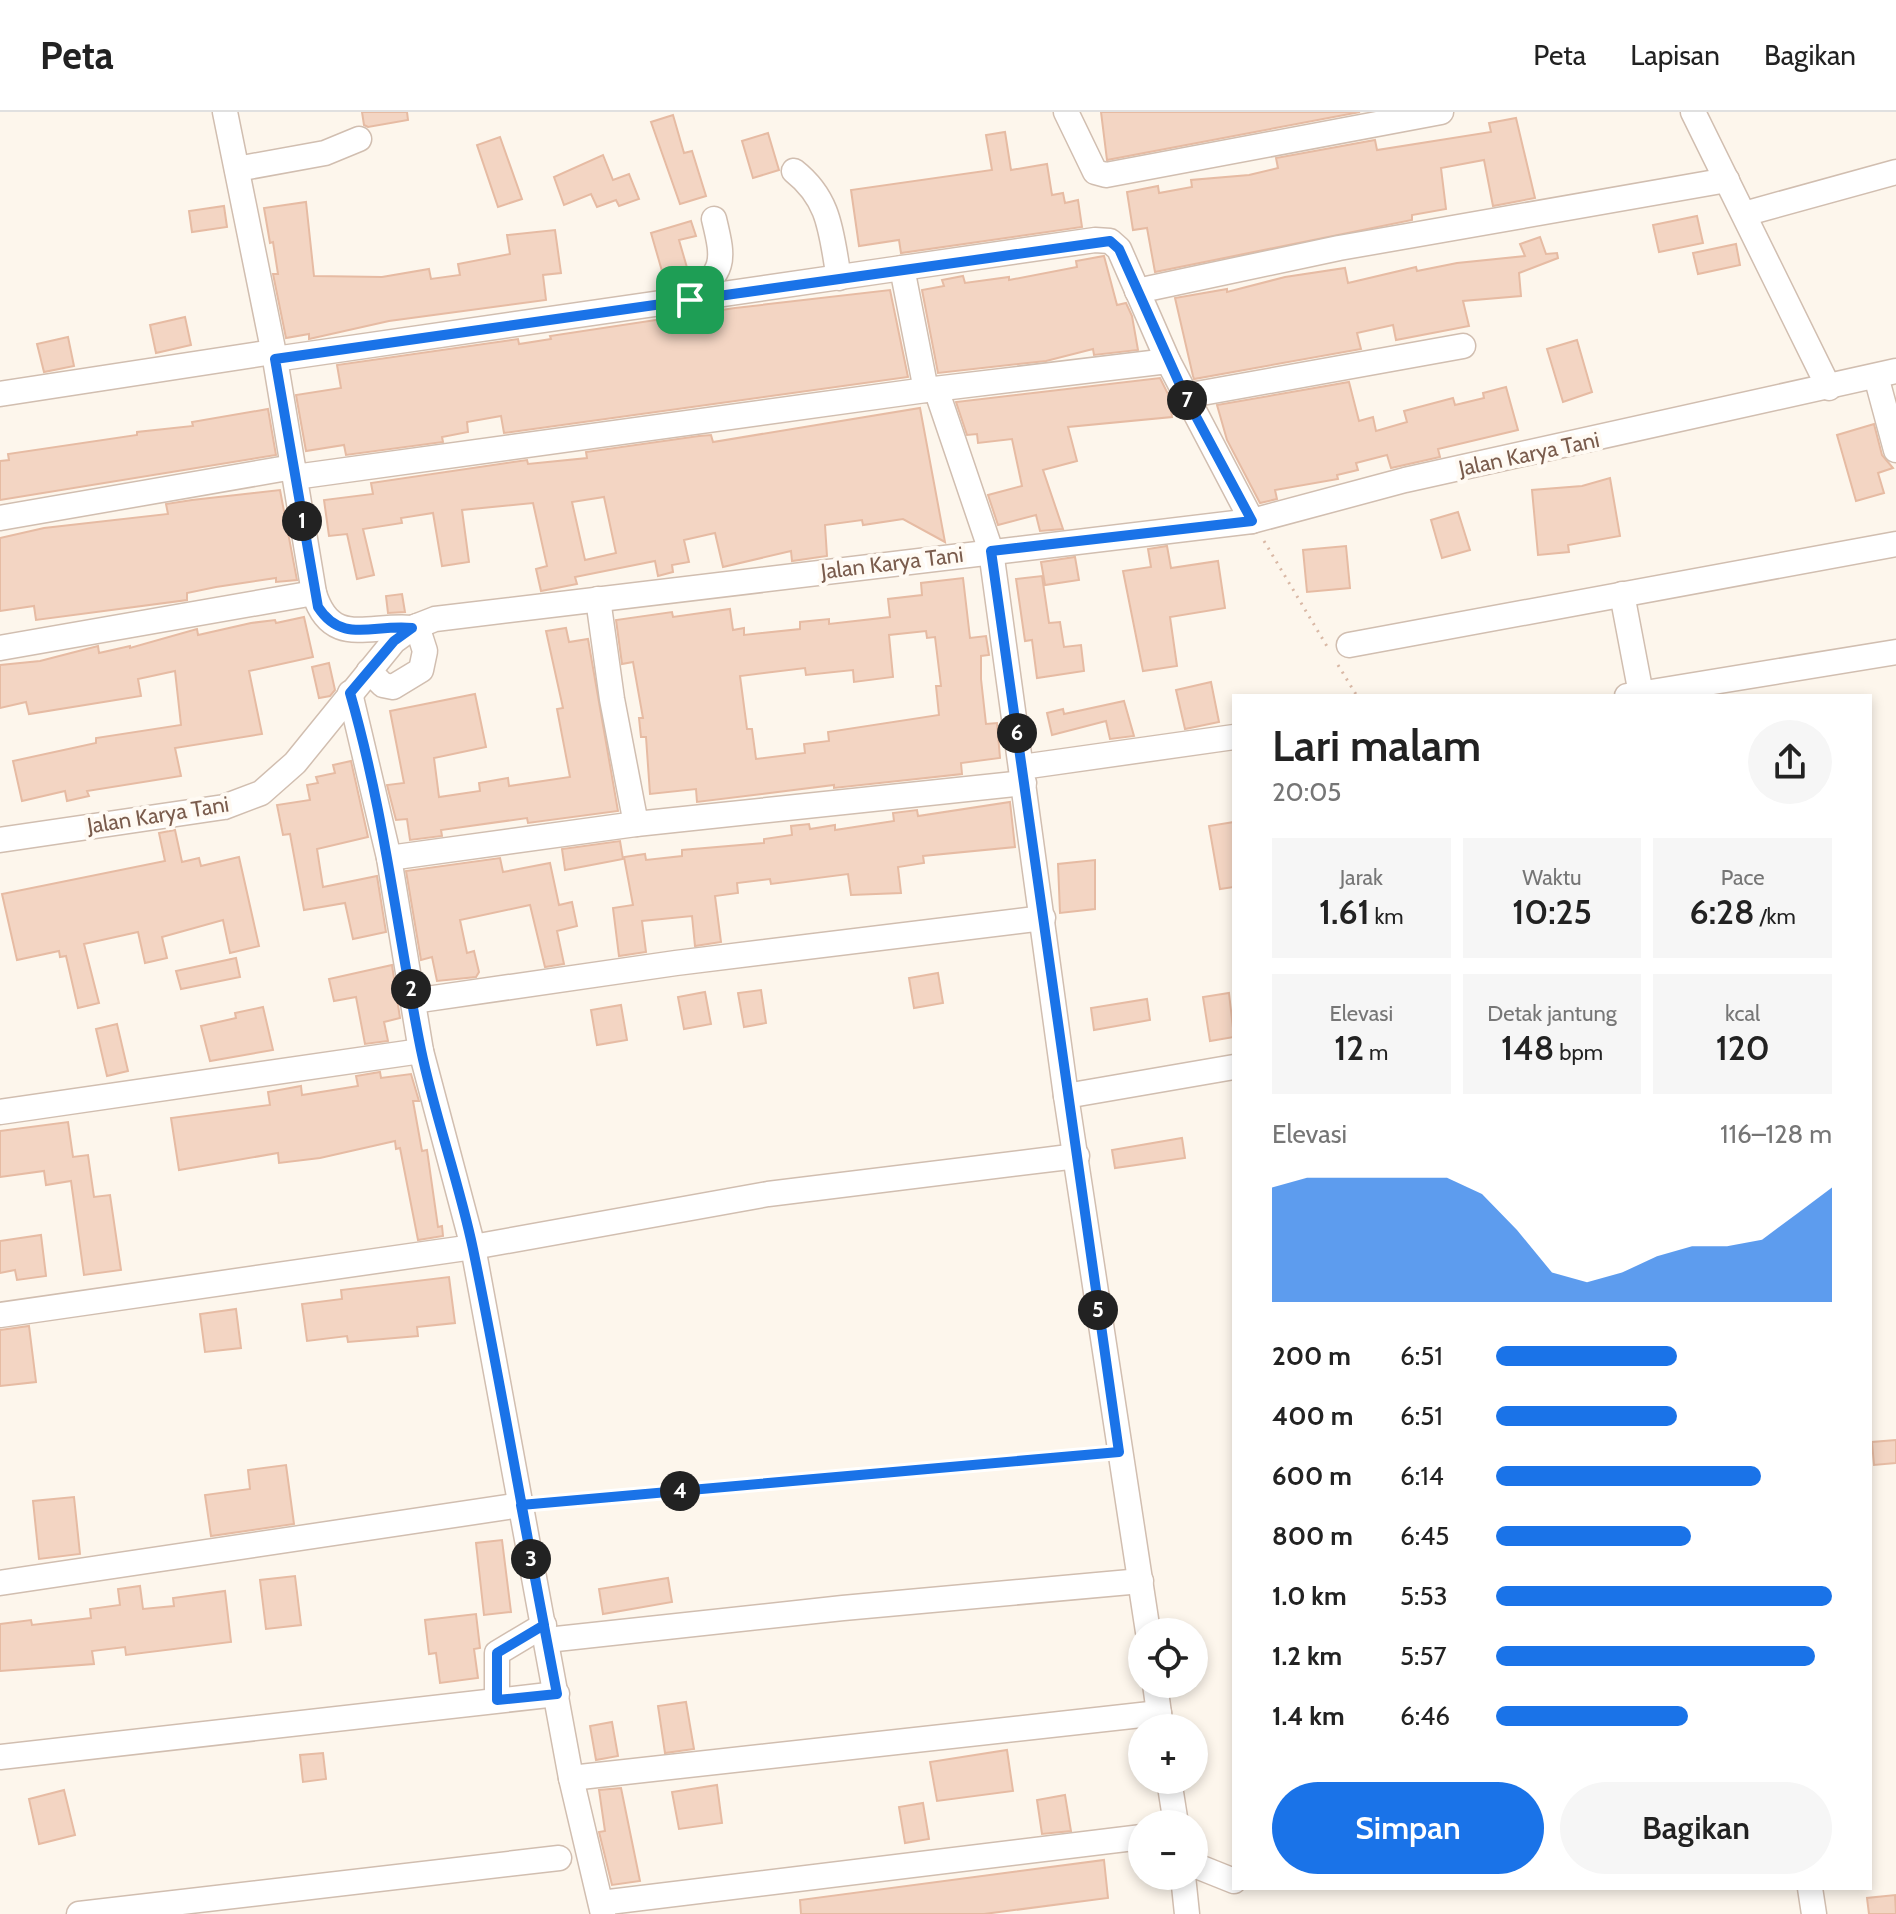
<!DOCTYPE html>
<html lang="id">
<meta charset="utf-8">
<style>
:root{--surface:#fff;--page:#f6f6f6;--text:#222;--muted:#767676;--line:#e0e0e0;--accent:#1a73e8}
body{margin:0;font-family:Cabin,sans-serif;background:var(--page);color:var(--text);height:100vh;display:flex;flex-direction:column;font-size:30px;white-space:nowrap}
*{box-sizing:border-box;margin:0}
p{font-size:26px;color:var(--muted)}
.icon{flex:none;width:44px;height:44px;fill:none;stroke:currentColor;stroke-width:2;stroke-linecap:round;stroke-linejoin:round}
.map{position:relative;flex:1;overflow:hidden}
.side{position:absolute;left:1232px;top:582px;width:640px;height:1196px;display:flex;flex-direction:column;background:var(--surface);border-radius:0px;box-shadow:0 4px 12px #0003}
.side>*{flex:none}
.buttons{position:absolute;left:1128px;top:1506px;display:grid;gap:16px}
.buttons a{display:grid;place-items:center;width:80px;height:80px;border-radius:50%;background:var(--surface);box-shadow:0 4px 12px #0003;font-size:40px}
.pin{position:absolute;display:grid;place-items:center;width:68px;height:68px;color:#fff;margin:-34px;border-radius:16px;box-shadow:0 4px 12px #0006}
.km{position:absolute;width:40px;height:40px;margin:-20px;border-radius:50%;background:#222;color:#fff;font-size:22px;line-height:40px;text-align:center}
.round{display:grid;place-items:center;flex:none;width:84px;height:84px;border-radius:42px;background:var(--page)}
.head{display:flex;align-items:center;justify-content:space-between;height:136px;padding:0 40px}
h1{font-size:44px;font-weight:600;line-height:60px}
.metrics{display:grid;grid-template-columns:repeat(3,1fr);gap:12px;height:136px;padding:8px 40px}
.metrics div{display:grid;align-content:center;border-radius:0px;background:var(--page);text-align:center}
.metrics b{font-size:34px;font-weight:600}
.metrics small{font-size:22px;font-weight:400}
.metrics p{font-size:22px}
.chart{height:224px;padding:16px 40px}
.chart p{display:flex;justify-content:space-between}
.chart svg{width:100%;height:144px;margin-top:8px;fill:var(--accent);opacity:.7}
.action{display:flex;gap:16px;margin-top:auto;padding:16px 40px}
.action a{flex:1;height:92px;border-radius:48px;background:var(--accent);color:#fff;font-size:32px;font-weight:600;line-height:92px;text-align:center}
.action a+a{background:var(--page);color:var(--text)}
ul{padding:0 40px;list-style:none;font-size:26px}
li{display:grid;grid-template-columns:128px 96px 1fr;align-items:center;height:60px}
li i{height:20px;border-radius:10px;background:var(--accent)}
header{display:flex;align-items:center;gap:48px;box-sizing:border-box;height:112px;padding:0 40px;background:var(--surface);border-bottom:2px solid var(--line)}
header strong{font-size:38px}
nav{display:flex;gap:44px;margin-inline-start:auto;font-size:28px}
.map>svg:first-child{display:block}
</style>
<header>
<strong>Peta</strong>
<nav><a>Peta</a><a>Lapisan</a><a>Bagikan</a></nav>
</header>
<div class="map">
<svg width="1896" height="1802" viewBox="0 0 1896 1802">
<rect width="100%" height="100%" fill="#fdf6ec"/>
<!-- building -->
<g fill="#f3d5c3" stroke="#e6bba3" stroke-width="2" fill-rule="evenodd">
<polygon points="362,0 407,0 408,8 368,15 364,13"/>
<polygon points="1101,0 1360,0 1107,48"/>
<polygon points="673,3 684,41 692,39 706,84 680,92 651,10"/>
<polygon points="1516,6 1535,86 1493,94 1484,48 1441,56 1446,97 1412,103 1412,108 1155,160 1147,116 1133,118 1127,80 1158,74 1159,81 1192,75 1191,68 1249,63 1278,56 1276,46 1375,28 1377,38 1491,20 1489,11"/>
<polygon points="1005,20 1011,58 1047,52 1052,83 1063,81 1065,91 1078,88 1082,115 901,141 899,128 859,134 851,78 992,58 986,23"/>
<polygon points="768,21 779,58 753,66 742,29"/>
<polygon points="500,25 522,87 498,95 477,33"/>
<polygon points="603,43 613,68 629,62 639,87 619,94 616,88 597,95 591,82 564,93 554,65"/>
<polygon points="306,90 314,164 382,165 429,157 431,167 460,163 458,152 510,142 507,123 555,118 561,161 543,163 546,188 389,209 309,227 309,222 286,226 273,162 278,162 273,130 270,131 264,96"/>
<polygon points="224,94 227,115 192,120 189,99"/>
<polygon points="1697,104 1703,131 1659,140 1653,113"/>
<polygon points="691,109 696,124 679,128 688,159 664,166 651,121"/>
<polygon points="1540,125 1546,142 1557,141 1558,146 1519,161 1521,184 1463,189 1469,214 1396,228 1393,213 1357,221 1361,237 1194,267 1193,264 1175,186 1227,177 1227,180 1285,165 1345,156 1348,171 1416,155 1417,159 1457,151 1525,144 1520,132"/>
<polygon points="1736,132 1740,153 1698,162 1693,141"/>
<polygon points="1104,144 1117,193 1126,191 1132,204 1138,238 1094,243 1093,237 1046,249 938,261 922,178 944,174 942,168 963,164 965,171 1009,165 1009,168 1077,155 1076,149"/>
<polygon points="890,178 908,265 504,321 501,304 467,310 468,320 442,325 443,330 346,343 344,333 306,339 296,283 341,276 337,253 518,227 519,232 551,227 550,224 735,196"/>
<polygon points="185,205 191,233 156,241 150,213"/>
<polygon points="68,225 74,254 44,260 37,232"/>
<polygon points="1577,228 1592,280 1563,290 1547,237"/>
<polygon points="1160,266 1169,284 1172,305 1068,315 1077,349 1043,358 1063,417 1040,419 1036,403 998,413 988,383 1022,374 1012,327 978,331 977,322 967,323 956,290"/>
<polygon points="1349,270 1359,309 1373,305 1376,319 1407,310 1404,299 1453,286 1455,293 1484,286 1483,281 1506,275 1518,318 1438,337 1440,345 1391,356 1387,343 1356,351 1358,358 1337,363 1338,367 1275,378 1277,387 1260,391 1227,328 1217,293"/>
<path d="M920,296L945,430L903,407L863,413L862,408L825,413L827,444L792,449L791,439L723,455L715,421L684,428L689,450L672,453L673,460L658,464L655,449L575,465L577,472L541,479L536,457L547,454L533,391L462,398L469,450L442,454L433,401L401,406L402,411L363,417L374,463L357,467L347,422L329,424L324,388L373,382L371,371L527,348L528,352L587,346L586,340L699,324L711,323L713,330ZM604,385L616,441L585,448L572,390Z"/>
<polygon points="268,297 276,343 0,388 0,349 9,348 8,342 137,323 137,320 193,314 192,310"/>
<polygon points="1874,312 1882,343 1893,356 1878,361 1884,381 1856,389 1837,323"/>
<polygon points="1610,366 1620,424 1568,433 1569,440 1538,443 1532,378 1582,374"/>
<polygon points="280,378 297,468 276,470 276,466 216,475 187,481 187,488 36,508 34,494 0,499 0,426 44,416 168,402 166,392 192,388"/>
<polygon points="1458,400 1470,438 1442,446 1431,408"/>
<polygon points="1167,434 1171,456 1218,449 1225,496 1170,505 1177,554 1143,559 1123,459 1151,455 1148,437"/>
<polygon points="1346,434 1350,476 1307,480 1303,438"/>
<polygon points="1075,445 1079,468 1045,473 1041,450"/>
<polygon points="1042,464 1049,511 1060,510 1064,535 1081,533 1084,559 1037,566 1032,528 1025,529 1016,467"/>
<path d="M963,466L970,526L986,524L989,543L981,544V567L986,612L997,611L1000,646L961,651L962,662L834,676V673L697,690L696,677L650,682L646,625H641L639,606H643L633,550L622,552L616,508L672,500L673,505L730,497L733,518L744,516V523L800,517V510L829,507V512L890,505L888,487L922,483L921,471ZM926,519L927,526L935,525L941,574H936L939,603L828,620L829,629L804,632L805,641L756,647L752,617H747L740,564L805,556L806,563L853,558L854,570L893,565L889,523Z"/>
<polygon points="402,482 405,500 388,501 386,484"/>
<polygon points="304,505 313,545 249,559 262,622 175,636 181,664 87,679 89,684 67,689 65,679 22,689 13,649 96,631 96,626 181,613 175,559 138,567 141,584 29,602 26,590 0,596 0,553 40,549 98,534 99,541 130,534 130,536 197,517 198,523 251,511 275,508 276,511"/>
<polygon points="566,516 569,530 588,527 618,699 528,711 527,706 441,718 442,724 410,728 407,707 396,708 387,673 404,671 390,599 475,582 486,635 434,646 439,685 480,679 479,671 508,666 509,674 570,665 557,597 563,596 546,519"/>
<polygon points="329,551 335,578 330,584 319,586 312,555"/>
<polygon points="1211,570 1219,610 1185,617 1176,578"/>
<polygon points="1124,589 1134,624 1110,627 1106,609 1052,623 1047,601 1063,597 1064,602"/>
<polygon points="351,649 368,725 317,737 323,775 377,764 386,820 353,827 345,791 304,798 290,722 283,723 277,693 310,688 307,673 318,671 316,665 335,661 333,653"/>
<polygon points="1010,690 1015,735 923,744 924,751 898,755 901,781 851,783 848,762 771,772 770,767 737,771 738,781 715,784 721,830 695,834 692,804 642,809 646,840 619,844 613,796 633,793 624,745 645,742 646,748 682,744 682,738 764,731 764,727 792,723 791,714 809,712 810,717 835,713 835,718 894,709 893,701 917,698 918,704"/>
<polygon points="1234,710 1234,775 1220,777 1209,714"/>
<polygon points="175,718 182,750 199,746 201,754 239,745 259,834 230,841 223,808 162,825 167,846 145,851 138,820 84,832 99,891 78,896 66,844 60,845 59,839 17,848 2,782 165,749 159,721"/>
<polygon points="620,729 623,747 565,758 562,737"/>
<polygon points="500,746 503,760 550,751 559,793 572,790 577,814 557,819 564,852 545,855 530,793 460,808 467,841 474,839 479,860 476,865 437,869 432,845 421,848 406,759"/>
<polygon points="1095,748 1095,797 1060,801 1058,752"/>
<polygon points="236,846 240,865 181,877 176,859"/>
<polygon points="392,853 400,906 384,910 388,929 365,932 356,885 334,889 329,867"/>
<polygon points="938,861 943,891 914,896 909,866"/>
<polygon points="761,878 766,911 744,915 738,881"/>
<polygon points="705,880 711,912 684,917 678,885"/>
<polygon points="1229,881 1234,925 1210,929 1203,885"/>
<polygon points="1147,887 1150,908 1094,918 1091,896"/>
<polygon points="621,893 627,928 597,933 591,898"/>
<polygon points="263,895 273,938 210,949 201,914 236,906 235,901"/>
<polygon points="117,912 128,959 107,964 96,917"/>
<polygon points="380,960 381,966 411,962 419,989 413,989 422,1039 427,1038 438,1115 442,1114 443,1124 418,1128 400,1036 396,1037 395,1029 320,1046 279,1051 278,1041 179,1058 171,1006 270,993 268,980 301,974 302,983 358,974 356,964"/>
<polygon points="68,1010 73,1045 88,1043 94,1085 110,1083 121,1158 84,1163 71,1069 46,1073 44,1059 0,1065 0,1019"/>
<polygon points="1182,1026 1185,1046 1115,1056 1112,1038"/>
<polygon points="41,1123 46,1164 17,1168 15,1158 0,1161 0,1129"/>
<polygon points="449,1165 455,1211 417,1215 418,1224 348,1230 347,1224 307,1229 302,1192 342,1187 341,1178"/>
<polygon points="236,1197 241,1236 205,1240 200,1202"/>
<polygon points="29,1214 36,1270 0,1274 0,1218"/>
<polygon points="1896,1328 1896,1351 1874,1353 1872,1330"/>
<polygon points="286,1353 294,1412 211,1424 205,1383 250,1377 248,1358"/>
<polygon points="74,1385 80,1442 39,1447 33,1389"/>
<polygon points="502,1428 511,1500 484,1503 476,1431"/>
<polygon points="295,1464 301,1513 266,1517 260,1468"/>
<polygon points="668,1466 672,1490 603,1502 599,1477"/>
<polygon points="140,1474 143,1497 174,1494 173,1486 225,1479 231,1530 126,1543 125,1535 92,1539 94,1552 0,1559 0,1512 31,1508 32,1513 91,1506 90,1497 120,1493 118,1477"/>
<polygon points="476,1502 480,1536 474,1537 478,1566 440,1571 436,1541 429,1542 425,1508"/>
<polygon points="686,1590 694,1637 665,1641 658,1594"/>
<polygon points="612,1610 618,1644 596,1648 590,1614"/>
<polygon points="1007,1638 1013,1679 937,1689 930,1650"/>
<polygon points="323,1641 326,1667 303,1670 300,1643"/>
<polygon points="717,1673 722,1711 679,1717 672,1680"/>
<polygon points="621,1676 640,1769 612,1773 599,1720 605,1719 599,1678"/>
<polygon points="64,1678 75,1723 39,1732 29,1687"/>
<polygon points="1065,1683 1071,1719 1042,1722 1037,1688"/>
<polygon points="923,1691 929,1727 905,1731 899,1695"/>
<polygon points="1104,1748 1108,1786 984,1802 801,1802 800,1788"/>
<polygon points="1895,1783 1896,1802 1869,1802 1867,1786"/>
</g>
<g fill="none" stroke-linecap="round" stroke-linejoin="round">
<defs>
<g id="minor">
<polyline points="225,0 275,247 314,481"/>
<polyline points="1066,0 1095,60 1106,63 1441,0"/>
<polyline points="1693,0 1829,276"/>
<polyline points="237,57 325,41 359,27"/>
<path d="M794,59C831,88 831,122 839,166"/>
<polyline points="1744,102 1896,60"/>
<polyline points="1137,179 1339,136 1727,68"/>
<path d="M690,188C724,157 725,152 714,107"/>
<polyline points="275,247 902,156"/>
<polyline points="1876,264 1896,338"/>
<polyline points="936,277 991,439 1066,984 1148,1520"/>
<polyline points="926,278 902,156 1095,128 1110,129 1119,137 1168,249"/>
<polyline points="0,282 273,240"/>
<polyline points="1185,284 1463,234"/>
<polyline points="295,365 926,278 1168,249 1252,409"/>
<polyline points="0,406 293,355"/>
<polyline points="1622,482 1641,582"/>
<polyline points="598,487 612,587 636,712 1024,671"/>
<polyline points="1349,533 1896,432"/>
<path d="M0,536L314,481C331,536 368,512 412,516"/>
<polyline points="369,559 383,573 393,575 421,558 425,539 417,514"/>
<polyline points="350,581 389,746 421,939 473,1135 571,1666 603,1802"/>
<polyline points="1627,584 1896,540"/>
<polyline points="1022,655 1234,625"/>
<polyline points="0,728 224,695 261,681 295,651 394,529 412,516 435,507 1252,409 1405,368 1896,259"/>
<polyline points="389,746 636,712"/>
<polyline points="413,889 676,851 1043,806"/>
<polyline points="1066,984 1234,955"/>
<polyline points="0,1000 421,939"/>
<polyline points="0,1203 473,1135 768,1082 1077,1044"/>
<polyline points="0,1471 521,1393"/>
<polyline points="547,1528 843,1496 1141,1469"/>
<polyline points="1155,1572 1161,1616"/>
<polyline points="497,1588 497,1541 544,1513"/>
<polyline points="0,1645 557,1582"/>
<polyline points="571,1666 1159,1601"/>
<polyline points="1169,1668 1176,1712"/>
<polyline points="1194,1753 1234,1769"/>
<polyline points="1183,1764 1187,1802"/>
<polyline points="1810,1776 1814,1802"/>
<polyline points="601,1791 1142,1725"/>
<polyline points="79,1802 559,1746"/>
</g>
</defs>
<!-- minor casing -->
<use href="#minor" stroke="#d1beb0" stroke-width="27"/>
<!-- path -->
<g stroke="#d9b8a5" stroke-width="3" stroke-dasharray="2 6" stroke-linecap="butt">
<polyline points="1264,429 1328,536"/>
<polyline points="1338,553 1357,584"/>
<polyline points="541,1391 1099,1341"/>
</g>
<!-- minor -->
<use href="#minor" stroke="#fff" stroke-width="24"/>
</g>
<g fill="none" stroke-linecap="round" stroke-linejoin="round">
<defs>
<path id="route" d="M690,188L275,247L318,495C342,532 372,512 412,516L394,529L350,581C384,698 397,819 421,938C435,1005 459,1070 473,1137C499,1262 520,1388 544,1513L497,1541V1588L557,1582L521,1393L1119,1340L991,439L1252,409L1185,284L1119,137L1110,129L690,188"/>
</defs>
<!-- route casing -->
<use href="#route" stroke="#fff" stroke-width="16"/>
<!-- route -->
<use href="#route" stroke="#1a73e8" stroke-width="10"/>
</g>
<g text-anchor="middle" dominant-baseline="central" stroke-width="8" stroke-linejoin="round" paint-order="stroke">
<!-- street labels -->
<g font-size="22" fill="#7a5c4d" stroke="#fffaf3">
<text transform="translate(1529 342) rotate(-12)">Jalan Karya Tani</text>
<text transform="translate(892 451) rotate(-7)">Jalan Karya Tani</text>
<text transform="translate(158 703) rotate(-9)">Jalan Karya Tani</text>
</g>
</g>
</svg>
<div class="buttons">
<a><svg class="icon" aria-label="locate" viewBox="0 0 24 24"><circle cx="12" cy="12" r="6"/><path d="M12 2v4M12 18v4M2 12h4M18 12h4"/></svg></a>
<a>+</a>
<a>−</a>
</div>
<div class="pin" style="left:690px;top:188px;background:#1e9e55"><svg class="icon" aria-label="arrive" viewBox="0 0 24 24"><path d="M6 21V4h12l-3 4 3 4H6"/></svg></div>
<b class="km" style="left:302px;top:409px">1</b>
<b class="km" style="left:411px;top:877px">2</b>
<b class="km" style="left:531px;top:1447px">3</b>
<b class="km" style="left:680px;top:1379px">4</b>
<b class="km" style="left:1098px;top:1198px">5</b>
<b class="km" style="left:1017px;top:621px">6</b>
<b class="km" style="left:1187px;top:288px">7</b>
<section class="side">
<div class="head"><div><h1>Lari malam</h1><p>20:05</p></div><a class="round"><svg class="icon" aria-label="share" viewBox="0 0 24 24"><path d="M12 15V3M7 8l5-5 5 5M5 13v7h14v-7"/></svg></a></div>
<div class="metrics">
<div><p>Jarak</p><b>1.61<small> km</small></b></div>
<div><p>Waktu</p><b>10:25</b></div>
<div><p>Pace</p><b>6:28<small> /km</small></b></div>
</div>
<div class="metrics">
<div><p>Elevasi</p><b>12<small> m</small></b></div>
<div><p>Detak jantung</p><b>148<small> bpm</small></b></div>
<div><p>kcal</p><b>120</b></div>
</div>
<div class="chart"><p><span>Elevasi</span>116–128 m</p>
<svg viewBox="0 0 160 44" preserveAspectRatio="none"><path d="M0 44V9L10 6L20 6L30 6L40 6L50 6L60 11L70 22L80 35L90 38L100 35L110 30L120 27L130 27L140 25L150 17L160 9V44z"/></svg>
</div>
<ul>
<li><b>200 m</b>6:51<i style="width:54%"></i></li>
<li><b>400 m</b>6:51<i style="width:54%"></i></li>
<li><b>600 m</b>6:14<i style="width:79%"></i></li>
<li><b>800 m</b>6:45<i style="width:58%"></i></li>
<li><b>1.0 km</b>5:53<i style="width:100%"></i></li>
<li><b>1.2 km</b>5:57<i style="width:95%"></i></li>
<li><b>1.4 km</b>6:46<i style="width:57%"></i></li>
</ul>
<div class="action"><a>Simpan</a><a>Bagikan</a></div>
</section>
</div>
